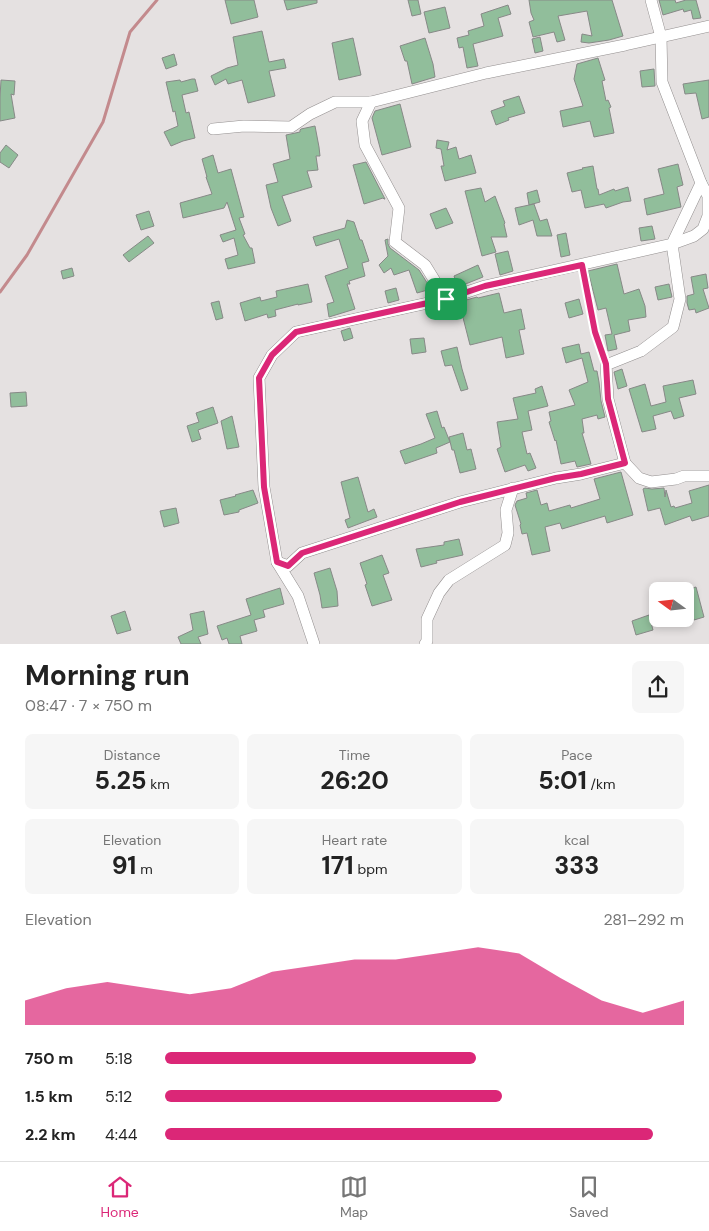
<!DOCTYPE html>
<meta charset="utf-8">
<style>
:root{--surface:#fff;--page:#f6f6f6;--text:#222;--muted:#767676;--line:#e0e0e0;--accent:#db2777}
body{margin:0;font-family:"DM Sans",sans-serif;background:var(--page);color:var(--text);height:100vh;display:flex;flex-direction:column;font-size:19px;white-space:nowrap}
*{box-sizing:border-box;margin:0}
p{font-size:16px;color:var(--muted)}
.icon{flex:none;width:28px;height:28px;fill:none;stroke:currentColor;stroke-width:2;stroke-linecap:round;stroke-linejoin:round}
.map{position:relative;height:644px;overflow:hidden}
.sheet{display:flex;flex-direction:column;background:var(--surface);flex:1}
.sheet>*{flex:none}
.needle{width:32px;rotate:285deg}
.controls{position:absolute;left:649px;top:582px;display:grid;gap:10px}
.controls a{display:grid;place-items:center;width:45px;height:45px;border-radius:8px;background:var(--surface);box-shadow:0 2px 8px #0003;font-size:25px}
.pin{position:absolute;display:grid;place-items:center;width:42px;height:42px;color:#fff;margin:-21px;border-radius:10px;box-shadow:0 2px 8px #0006}
.round{display:grid;place-items:center;flex:none;width:52px;height:52px;border-radius:8px;background:var(--page)}
.overview{display:flex;align-items:center;justify-content:space-between;height:85px;padding:0 25px}
h1{font-size:28px;font-weight:700;line-height:38px}
.stats{display:grid;grid-template-columns:repeat(3,1fr);gap:8px;height:85px;padding:5px 25px}
.stats div{display:grid;align-content:center;border-radius:8px;background:var(--page);text-align:center}
.stats b{font-size:25px;font-weight:700}
.stats small{font-size:14px;font-weight:400}
.stats p{font-size:14px}
.chart{height:140px;padding:10px 25px}
.chart p{display:flex;justify-content:space-between}
.chart svg{width:100%;height:90px;margin-top:5px;fill:var(--accent);opacity:.7}
ul{padding:0 25px;list-style:none;font-size:16px}
li{display:grid;grid-template-columns:80px 60px 1fr;align-items:center;height:38px}
li i{height:12px;border-radius:6px;background:var(--accent)}
.dock{display:flex;justify-content:space-around;align-items:center;height:70px;border-top:1px solid var(--line);background:var(--surface);font-size:14px;color:var(--muted)}
.dock a{display:grid;justify-items:center;gap:2px}
.dock .selected{color:var(--accent)}
.map>svg:first-child{display:block}
</style>
<div class="map">
<svg width="709" height="644" viewBox="0 0 709 644">
<rect width="100%" height="100%" fill="#e5e1e1"/>
<g fill="none" stroke-linecap="round" stroke-linejoin="round">
<!-- stream -->
<polyline stroke="#c38a8d" stroke-width="3" points="0,292 27,255 103,122 130,32 157,0"/>
</g>
<!-- building -->
<g fill="#91be9b" stroke="#878987">
<polygon points="225,0 254,0 258,17 231,24"/>
<polygon points="284,0 317,0 317,3 287,10"/>
<polygon points="408,0 418,0 421,14 412,16"/>
<polygon points="529,0 612,0 623,36 609,40 589,43 581,42 582,34 592,36 587,11 558,16 565,40 557,42 554,32 533,37 529,22 534,20 531,13"/>
<polygon points="659,0 675,0 676,3 686,0 696,0 701,18 693,19 691,10 684,12 683,9 663,15"/>
<polygon points="508,5 511,14 498,18 503,36 473,44 478,66 467,68 463,47 459,48 457,38 469,35 468,31 484,26 481,14"/>
<polygon points="445,7 450,28 429,33 424,12"/>
<polygon points="262,31 269,62 284,59 286,68 269,71 275,96 248,103 242,80 228,84 226,79 215,85 211,76 227,68 238,65 233,37"/>
<polygon points="540,37 543,51 535,53 532,39"/>
<polygon points="353,38 361,75 339,80 332,43"/>
<polygon points="425,38 433,64 435,77 412,84 407,61 405,61 400,46"/>
<polygon points="174,54 177,65 166,69 162,58"/>
<polygon points="598,58 605,80 602,81 606,101 608,100 611,107 609,108 614,133 594,137 590,121 563,127 560,111 583,106 574,79 577,64"/>
<polygon points="654,69 655,86 642,87 640,71"/>
<polygon points="192,79 195,79 198,91 182,95 186,113 189,112 195,138 183,141 171,146 164,132 178,126 175,111 173,112 166,82 180,80 181,82"/>
<polygon points="1,80 15,81 14,95 11,94 15,118 0,121 0,97"/>
<polygon points="709,80 709,117 702,119 696,93 685,94 683,84"/>
<polygon points="519,96 525,113 508,118 509,120 496,125 491,111 505,106 503,101"/>
<polygon points="400,104 411,147 382,155 372,118 375,111"/>
<polygon points="315,126 319,147 320,156 316,156 318,170 307,171 312,187 282,196 291,221 278,226 271,208 266,185 278,182 273,164 290,159 286,135 300,132 300,130 301,129"/>
<polygon points="437,140 449,142 447,150 456,147 459,159 471,155 476,173 445,181 441,166 444,166 441,149 436,148"/>
<polygon points="6,145 18,155 9,168 0,162 0,153"/>
<polygon points="213,155 218,173 231,169 244,217 239,218 245,234 243,235 250,248 252,248 255,263 228,269 225,259 238,255 234,238 223,242 220,235 236,230 227,202 224,208 183,218 180,203 212,194 206,177 207,177 202,159"/>
<polygon points="366,162 385,199 384,199 383,198 364,204 353,165"/>
<polygon points="678,164 683,185 677,187 681,207 647,215 644,199 664,194 658,169"/>
<polygon points="593,166 597,189 598,189 599,195 614,189 615,191 628,187 631,201 623,202 606,208 604,204 585,208 581,190 572,192 567,173 583,169 582,168"/>
<polygon points="481,188 485,202 495,196 505,223 504,224 507,237 491,237 496,252 482,256 465,191"/>
<polygon points="537,190 540,202 529,205 527,193"/>
<polygon points="534,204 540,221 547,219 552,236 537,236 533,220 519,225 515,208"/>
<polygon points="446,208 453,223 436,229 430,214"/>
<polygon points="149,211 154,226 141,230 136,215"/>
<polygon points="347,220 354,222 360,240 362,240 369,261 362,263 365,276 349,281 350,284 347,284 355,309 329,317 327,304 334,302 325,276 348,268 339,239 316,246 313,237 345,228"/>
<polygon points="652,226 655,239 641,241 639,228"/>
<polygon points="566,233 570,255 561,257 557,235"/>
<polygon points="148,236 154,243 129,262 123,255"/>
<polygon points="388,239 388,244 390,248 419,270 431,289 417,293 409,270 394,275 391,268 384,273 379,265 388,256 385,240"/>
<polygon points="508,251 513,271 500,275 495,254"/>
<polygon points="617,264 624,294 639,289 645,306 646,317 628,320 630,331 614,335 617,349 608,351 605,335 612,334 606,308 598,310 588,271"/>
<polygon points="478,265 483,277 458,287 454,276"/>
<polygon points="72,268 74,276 63,279 61,271"/>
<polygon points="706,274 708,288 703,289 709,308 696,313 695,309 689,310 687,303 687,296 694,294 691,277"/>
<polygon points="308,284 312,302 298,305 298,304 275,310 276,316 268,318 267,314 245,321 240,303 260,297 261,301 277,297 276,291"/>
<polygon points="669,284 672,297 658,300 655,287"/>
<polygon points="396,288 399,300 388,303 385,291"/>
<polygon points="499,293 504,313 521,309 525,329 519,330 524,354 506,358 502,337 470,345 459,302 477,297 478,298"/>
<polygon points="579,299 583,314 569,318 565,303"/>
<polygon points="219,301 223,318 216,320 211,303"/>
<polygon points="350,328 353,338 344,341 341,331"/>
<polygon points="424,338 426,352 412,354 410,339"/>
<polygon points="579,344 581,354 589,352 594,371 597,371 599,382 601,401 605,417 598,419 597,415 582,419 584,433 582,433 591,464 577,467 575,461 561,464 556,440 555,441 549,422 551,421 549,412 575,405 569,390 588,382 582,358 566,363 562,348"/>
<polygon points="457,347 462,369 468,389 461,391 452,365 445,366 441,351"/>
<polygon points="622,369 627,386 618,389 614,372"/>
<polygon points="693,380 696,394 679,398 684,416 674,419 671,411 653,416 656,429 642,432 629,389 645,384 651,406 666,402 663,386"/>
<polygon points="542,386 548,406 528,411 532,430 522,432 527,454 530,453 536,468 528,471 525,465 505,472 497,449 501,447 497,422 518,419 513,398 536,393 535,389"/>
<polygon points="26,392 27,406 11,407 10,393"/>
<polygon points="213,407 218,423 198,430 201,439 192,442 187,426 199,422 196,413"/>
<polygon points="437,411 442,428 444,427 450,442 436,448 437,453 405,464 400,451 421,444 435,438 426,414"/>
<polygon points="232,416 239,447 227,449 221,421"/>
<polygon points="463,433 467,450 471,449 476,469 460,473 454,450 452,450 449,437"/>
<polygon points="621,472 633,515 607,523 605,516 562,529 560,523 545,527 550,551 532,555 527,533 522,534 520,525 521,524 515,505 517,501 527,498 526,493 537,490 541,505 547,503 549,511 570,505 571,508 600,499 594,479"/>
<polygon points="358,477 368,512 374,509 377,517 348,528 345,520 350,518 341,482"/>
<polygon points="709,485 709,516 692,521 690,516 665,525 660,508 648,511 643,489 645,488 652,489 664,488 665,497 666,490 671,507 674,506 675,508 692,503 689,491"/>
<polygon points="253,490 258,503 239,510 239,512 224,515 220,500 236,496 235,495"/>
<polygon points="176,508 179,523 164,527 160,511"/>
<polygon points="459,539 463,555 436,561 437,563 421,567 416,549 444,545 444,542"/>
<polygon points="382,555 389,573 383,575 392,600 372,606 365,585 367,584 360,563"/>
<polygon points="330,568 337,591 338,606 322,608 320,595 314,573"/>
<polygon points="696,587 704,617 694,620 691,608 685,609 685,590"/>
<polygon points="280,588 284,604 263,610 265,617 254,620 257,631 240,636 242,644 229,644 227,638 222,640 217,626 251,615 246,599"/>
<polygon points="125,611 131,630 117,634 111,616"/>
<polygon points="204,611 208,634 198,637 201,644 181,644 178,637 193,630 190,614"/>
<polygon points="649,615 653,630 636,635 632,621"/>
</g>
<g fill="none" stroke-linecap="round" stroke-linejoin="round">
<defs>
<polyline id="service" points="582,265 595,332 606,365"/>
<g id="minor">
<polyline points="371,102 362,121 365,145 399,208 395,242 425,265 446,299"/>
<polyline points="213,129 244,126 291,127 310,114 335,102 371,102 486,73 625,45 709,26"/>
<polyline points="625,463 608,399 606,365 641,351 673,327 680,299 672,244 694,236 703,229 708,216 708,196 701,183"/>
<polyline points="277,562 288,566 302,553 460,502 556,478 581,474 625,463 639,478 651,482 676,479 684,476 709,476"/>
<polyline points="314,644 298,596 277,562 264,487 259,378 272,355 296,332 446,299 485,286 672,244 701,183 662,82 661,37 651,0"/>
<polyline points="425,644 427,641 427,619 439,593 449,580 505,545 508,533 506,510 513,488"/>
</g>
</defs>
<!-- service casing -->
<use href="#service" stroke="#938f8f" stroke-width="7"/>
<!-- minor casing -->
<use href="#minor" stroke="#938f8f" stroke-width="12"/>
<!-- service -->
<use href="#service" stroke="#fff" stroke-width="5.5"/>
<!-- minor -->
<use href="#minor" stroke="#fff" stroke-width="11"/>
</g>
<g fill="none" stroke-linecap="round" stroke-linejoin="round">
<defs>
<polygon id="route" points="582,265 595,332 606,364 608,399 625,463 581,474 556,478 460,502 302,553 288,566 277,562 264,487 259,378 272,355 296,332 446,299 485,286"/>
</defs>
<!-- route casing -->
<use href="#route" stroke="#fff" stroke-width="10"/>
<!-- route -->
<use href="#route" stroke="#db2777" stroke-width="6"/>
</g>
</svg>
<div class="controls">
<a><svg class="needle" viewBox="-14 -14 28 28"><path d="M0-13l5 13h-10z" fill="#e53935"/><path d="M0 13l5-13h-10z" fill="#767676"/></svg></a>
</div>
<div class="pin" style="left:446px;top:299px;background:#1e9e55"><svg class="icon" aria-label="arrive" viewBox="0 0 24 24"><path d="M6 21V4h12l-3 4 3 4H6"/></svg></div>
</div>
<section class="sheet">
<div class="overview"><div><h1>Morning run</h1><p>08:47 · 7 × 750 m</p></div><a class="round"><svg class="icon" aria-label="share" viewBox="0 0 24 24"><path d="M12 15V3M7 8l5-5 5 5M5 13v7h14v-7"/></svg></a></div>
<div class="stats">
<div><p>Distance</p><b>5.25<small> km</small></b></div>
<div><p>Time</p><b>26:20</b></div>
<div><p>Pace</p><b>5:01<small> /km</small></b></div>
</div>
<div class="stats">
<div><p>Elevation</p><b>91<small> m</small></b></div>
<div><p>Heart rate</p><b>171<small> bpm</small></b></div>
<div><p>kcal</p><b>333</b></div>
</div>
<div class="chart"><p><span>Elevation</span>281–292 m</p>
<svg viewBox="0 0 160 44" preserveAspectRatio="none"><path d="M0 44V32L10 26L20 23L30 26L40 29L50 26L60 18L70 15L80 12L90 12L100 9L110 6L120 9L130 21L140 32L150 38L160 32V44z"/></svg>
</div>
<ul>
<li><b>750 m</b>5:18<i style="width:60%"></i></li>
<li><b>1.5 km</b>5:12<i style="width:65%"></i></li>
<li><b>2.2 km</b>4:44<i style="width:94%"></i></li>
</ul>
</section>
<nav class="dock">
<a class="selected"><svg class="icon" aria-label="home" viewBox="0 0 24 24"><path d="M3 11l9-7 9 7M6 9v11h12V9"/></svg>Home</a>
<a><svg class="icon" aria-label="map" viewBox="0 0 24 24"><path d="M3 6l6-2 6 2 6-2v14l-6 2-6-2-6 2zM9 4v14M15 6v14"/></svg>Map</a>
<a><svg class="icon" aria-label="saved" viewBox="0 0 24 24"><path d="M7 4h10v16l-5-4-5 4z"/></svg>Saved</a>
</nav>
